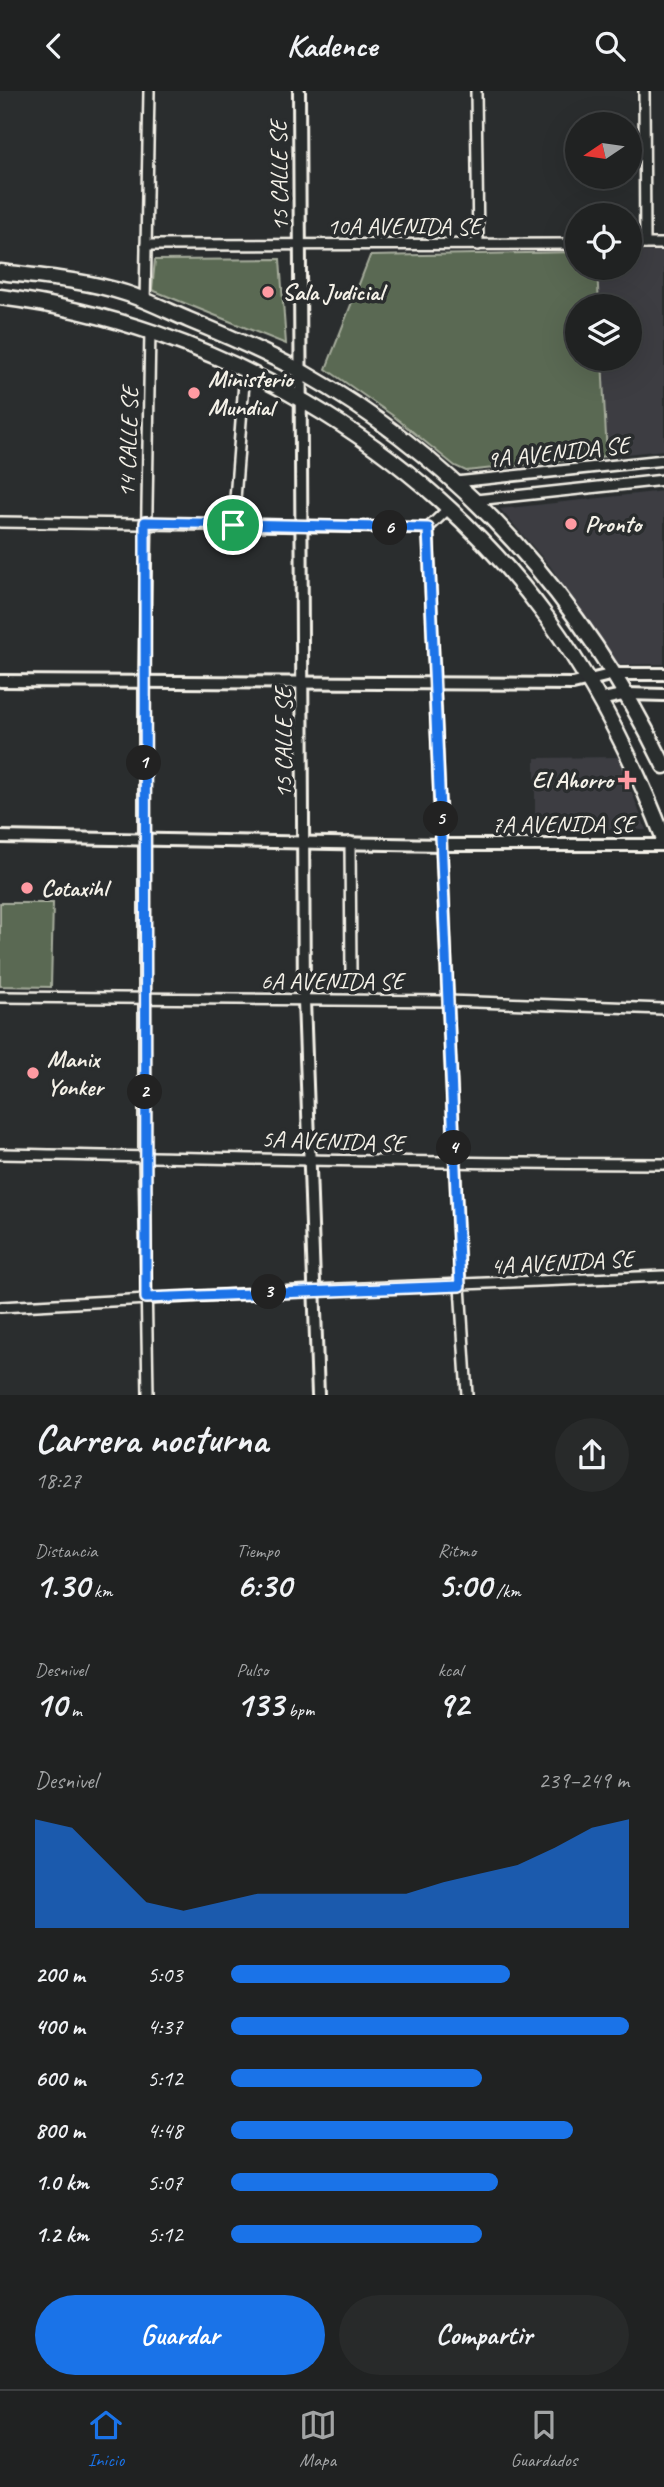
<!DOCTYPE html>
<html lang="es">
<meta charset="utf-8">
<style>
:root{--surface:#202222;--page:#282a2a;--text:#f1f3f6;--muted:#a2a4a5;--line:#3d3f40;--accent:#1a73e8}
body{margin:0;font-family:Caveat,sans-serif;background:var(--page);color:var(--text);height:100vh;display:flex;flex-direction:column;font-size:26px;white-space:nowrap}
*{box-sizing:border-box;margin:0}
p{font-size:23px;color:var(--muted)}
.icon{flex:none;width:38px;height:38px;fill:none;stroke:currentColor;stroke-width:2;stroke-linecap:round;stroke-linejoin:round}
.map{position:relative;height:1304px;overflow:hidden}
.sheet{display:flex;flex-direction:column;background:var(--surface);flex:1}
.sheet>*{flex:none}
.needle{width:46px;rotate:257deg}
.controls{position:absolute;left:565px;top:21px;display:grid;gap:14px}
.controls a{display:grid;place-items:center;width:77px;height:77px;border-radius:50%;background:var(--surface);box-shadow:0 7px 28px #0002,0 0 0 2px var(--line);font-size:35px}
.pin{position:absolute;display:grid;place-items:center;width:60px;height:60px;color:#fff;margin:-30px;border:4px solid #fff;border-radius:50%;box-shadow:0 2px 7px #0007}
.km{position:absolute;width:35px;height:35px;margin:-18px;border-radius:50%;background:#222;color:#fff;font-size:19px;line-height:35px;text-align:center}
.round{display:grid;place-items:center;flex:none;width:74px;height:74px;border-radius:37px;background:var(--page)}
.headline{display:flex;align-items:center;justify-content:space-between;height:119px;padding:0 35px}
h1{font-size:38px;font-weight:700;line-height:52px}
.stats{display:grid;grid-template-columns:repeat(3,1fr);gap:10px;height:119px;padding:7px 35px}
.stats div{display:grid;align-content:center}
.stats b{font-size:35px;font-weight:700}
.stats small{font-size:19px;font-weight:400}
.stats p{font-size:19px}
.chart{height:196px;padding:14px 35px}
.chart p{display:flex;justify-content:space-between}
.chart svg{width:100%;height:126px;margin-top:7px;fill:var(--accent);opacity:.7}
.primary-button{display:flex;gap:14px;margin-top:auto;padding:14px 35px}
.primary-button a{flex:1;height:80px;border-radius:42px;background:var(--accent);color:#fff;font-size:28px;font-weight:700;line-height:80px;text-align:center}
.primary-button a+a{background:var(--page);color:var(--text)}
ul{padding:0 35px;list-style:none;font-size:23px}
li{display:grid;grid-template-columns:112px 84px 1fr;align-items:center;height:52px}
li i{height:18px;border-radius:9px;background:var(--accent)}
header{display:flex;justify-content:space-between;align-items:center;height:91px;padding:0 35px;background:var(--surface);font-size:32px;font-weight:700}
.tabs{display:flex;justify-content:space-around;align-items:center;height:98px;border-top:2px solid var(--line);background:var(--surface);font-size:19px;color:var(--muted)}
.tabs a{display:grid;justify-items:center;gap:4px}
.tabs .active{color:var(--accent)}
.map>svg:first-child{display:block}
</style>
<header><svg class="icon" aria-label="back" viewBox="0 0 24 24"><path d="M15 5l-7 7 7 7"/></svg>Kadence<svg class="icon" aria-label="search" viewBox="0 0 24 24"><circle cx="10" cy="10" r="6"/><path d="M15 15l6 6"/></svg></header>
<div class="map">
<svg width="664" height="1304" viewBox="0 0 664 1304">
<rect width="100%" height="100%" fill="#2a2d2e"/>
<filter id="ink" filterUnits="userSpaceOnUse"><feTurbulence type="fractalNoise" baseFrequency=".0143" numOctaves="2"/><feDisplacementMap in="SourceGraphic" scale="14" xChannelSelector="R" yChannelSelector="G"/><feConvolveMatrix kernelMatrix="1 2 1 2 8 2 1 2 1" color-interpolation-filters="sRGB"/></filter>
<g filter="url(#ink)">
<!-- built -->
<g fill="#3c3d43">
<polygon points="664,160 664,359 607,365 602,268 630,268 630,215 599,215 597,177 630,177 630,161"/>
<polygon points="664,400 664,573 618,574 550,475 500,418"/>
<polygon points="619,666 646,739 535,736 535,667"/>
</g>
<!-- green -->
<g fill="#5a6952" stroke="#a7ad9d" stroke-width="2">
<polygon points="577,161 578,177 597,177 599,215 578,215 578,268 602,268 607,365 466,380 455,375 392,324 326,278 370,165"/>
<polygon points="280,168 286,253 152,199 155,169"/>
<polygon points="0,812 53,812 51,896 0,895"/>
</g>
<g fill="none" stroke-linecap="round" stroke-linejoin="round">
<defs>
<g id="minor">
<polyline points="476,0 478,154"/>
<polyline points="644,0 645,153"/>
<polyline points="630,153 664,153"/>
<polyline points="146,154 578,153"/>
<polyline points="145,211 149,0"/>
<polyline points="456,391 664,369"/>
<polyline points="476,409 664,389"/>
<polyline points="0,431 428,437 448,418"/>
<polyline points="233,434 245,279"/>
<polyline points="428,437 460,1195 467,1304"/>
<polyline points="350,751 351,883"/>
<polyline points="0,906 448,910 664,918"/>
<path d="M0,1063C221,1067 443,1073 664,1073"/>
<polyline points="0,1216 314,1199 664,1185"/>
<polyline points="148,1304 144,1066 144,591 150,239"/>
</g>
<g id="tertiary">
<polyline points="299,0 304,909 318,1304"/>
<polyline points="0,590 573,593 614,583 664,583"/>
<polyline points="599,609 627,603 664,604"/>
<polyline points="0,746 443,754 664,754"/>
</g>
<g id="trunk">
<path d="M0,181C41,186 86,189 125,202C147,209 168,220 189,229C228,245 267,262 304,282C463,372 585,511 664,675"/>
<path d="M0,206C214,233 421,354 548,528C597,596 634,670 664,748"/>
</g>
</defs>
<!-- minor casing -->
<use href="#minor" stroke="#f4f1e8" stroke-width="14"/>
<!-- tertiary casing -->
<use href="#tertiary" stroke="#f4f1e8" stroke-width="16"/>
<!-- trunk casing -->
<use href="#trunk" stroke="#f4f1e8" stroke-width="19"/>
<!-- minor -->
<use href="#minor" stroke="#2a2d2e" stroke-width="9"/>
<!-- tertiary -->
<use href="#tertiary" stroke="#2a2d2e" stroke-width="10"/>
<!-- trunk -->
<use href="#trunk" stroke="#2a2d2e" stroke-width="14"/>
</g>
</g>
<g fill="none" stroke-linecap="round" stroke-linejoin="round" filter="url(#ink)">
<defs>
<polygon id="route" points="145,431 428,437 460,1195 146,1207"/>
</defs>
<!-- route casing -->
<use href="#route" stroke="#fff" stroke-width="14"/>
<!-- route -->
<use href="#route" stroke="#1a73e8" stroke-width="9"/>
</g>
<!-- markers -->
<g fill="#ff9aa2" stroke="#2a2d2e" stroke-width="2.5">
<circle cx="268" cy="201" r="7"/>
<circle cx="194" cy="302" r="7"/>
<circle cx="571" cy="433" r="7"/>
<path d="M623.5 678.5h7v7h7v7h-7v7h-7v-7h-7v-7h7z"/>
<circle cx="27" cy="797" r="7"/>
<circle cx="33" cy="982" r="7"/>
</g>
<g text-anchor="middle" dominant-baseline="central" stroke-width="7" stroke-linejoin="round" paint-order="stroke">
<!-- street labels -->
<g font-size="24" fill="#f4f1e8" stroke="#2a2d2e">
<text transform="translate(279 85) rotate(-91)">15 CALLE SE</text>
<text x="404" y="135">10A AVENIDA SE</text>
<text transform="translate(128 351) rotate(-88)">14 CALLE SE</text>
<text transform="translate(558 361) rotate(-6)">9A AVENIDA SE</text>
<text transform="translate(283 652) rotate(-90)">15 CALLE SE</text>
<text x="563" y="733">7A AVENIDA SE</text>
<text x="332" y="890">6A AVENIDA SE</text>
<text transform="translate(333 1050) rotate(2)">5A AVENIDA SE</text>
<text transform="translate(562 1171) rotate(-3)">4A AVENIDA SE</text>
</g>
<!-- poi labels -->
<g font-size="24" font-weight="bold" fill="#f4f1e8" stroke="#2a2d2e" text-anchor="start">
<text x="282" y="201">Sala Judicial</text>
<text x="208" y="288">Ministerio<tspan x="208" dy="28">Mundial</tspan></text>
<text x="585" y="433">Pronto</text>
<text x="613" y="689" text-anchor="end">El Ahorro</text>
<text x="41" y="797">Cotaxihl</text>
<text x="47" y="968">Manix<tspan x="47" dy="28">Yonker</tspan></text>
</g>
</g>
</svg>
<div class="controls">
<a><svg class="needle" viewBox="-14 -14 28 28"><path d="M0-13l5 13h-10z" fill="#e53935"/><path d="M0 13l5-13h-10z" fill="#a2a4a5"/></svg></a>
<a><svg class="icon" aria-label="locate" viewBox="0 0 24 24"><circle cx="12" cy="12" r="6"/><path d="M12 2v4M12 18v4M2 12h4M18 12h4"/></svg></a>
<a><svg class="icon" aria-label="layers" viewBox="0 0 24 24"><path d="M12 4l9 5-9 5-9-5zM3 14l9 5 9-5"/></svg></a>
</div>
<div class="pin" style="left:233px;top:434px;background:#1e9e55"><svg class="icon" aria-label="arrive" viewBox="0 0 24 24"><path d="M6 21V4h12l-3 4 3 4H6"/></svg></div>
<b class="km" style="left:144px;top:672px">1</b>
<b class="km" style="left:145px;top:1001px">2</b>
<b class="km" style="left:269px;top:1201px">3</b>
<b class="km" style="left:454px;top:1057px">4</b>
<b class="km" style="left:441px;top:728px">5</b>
<b class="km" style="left:390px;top:437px">6</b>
</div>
<section class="sheet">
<div class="headline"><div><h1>Carrera nocturna</h1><p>18:27</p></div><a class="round"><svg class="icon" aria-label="share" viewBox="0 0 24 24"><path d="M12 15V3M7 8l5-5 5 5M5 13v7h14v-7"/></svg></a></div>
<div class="stats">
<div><p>Distancia</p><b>1.30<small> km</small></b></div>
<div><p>Tiempo</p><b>6:30</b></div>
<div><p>Ritmo</p><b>5:00<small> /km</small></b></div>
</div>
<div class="stats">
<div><p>Desnivel</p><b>10<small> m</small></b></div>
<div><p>Pulso</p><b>133<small> bpm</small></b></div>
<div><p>kcal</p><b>92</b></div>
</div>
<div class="chart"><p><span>Desnivel</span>239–249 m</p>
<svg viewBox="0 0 160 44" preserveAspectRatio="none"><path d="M0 44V6L10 9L20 22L30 35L40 38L50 35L60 32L70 32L80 32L90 32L100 32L110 28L120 25L130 22L140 16L150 9L160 6V44z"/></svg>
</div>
<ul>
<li><b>200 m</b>5:03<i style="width:70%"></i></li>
<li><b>400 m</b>4:37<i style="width:100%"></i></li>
<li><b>600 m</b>5:12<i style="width:63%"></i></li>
<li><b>800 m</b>4:48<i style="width:86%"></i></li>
<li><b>1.0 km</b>5:07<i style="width:67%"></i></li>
<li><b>1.2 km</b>5:12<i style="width:63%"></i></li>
</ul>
<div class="primary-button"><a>Guardar</a><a>Compartir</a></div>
</section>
<nav class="tabs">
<a class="active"><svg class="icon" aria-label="home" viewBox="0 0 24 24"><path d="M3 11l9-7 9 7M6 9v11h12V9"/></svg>Inicio</a>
<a><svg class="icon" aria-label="map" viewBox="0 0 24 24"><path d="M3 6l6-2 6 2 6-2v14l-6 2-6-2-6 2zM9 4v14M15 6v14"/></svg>Mapa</a>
<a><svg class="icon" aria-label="saved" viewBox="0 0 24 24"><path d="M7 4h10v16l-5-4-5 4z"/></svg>Guardados</a>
</nav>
